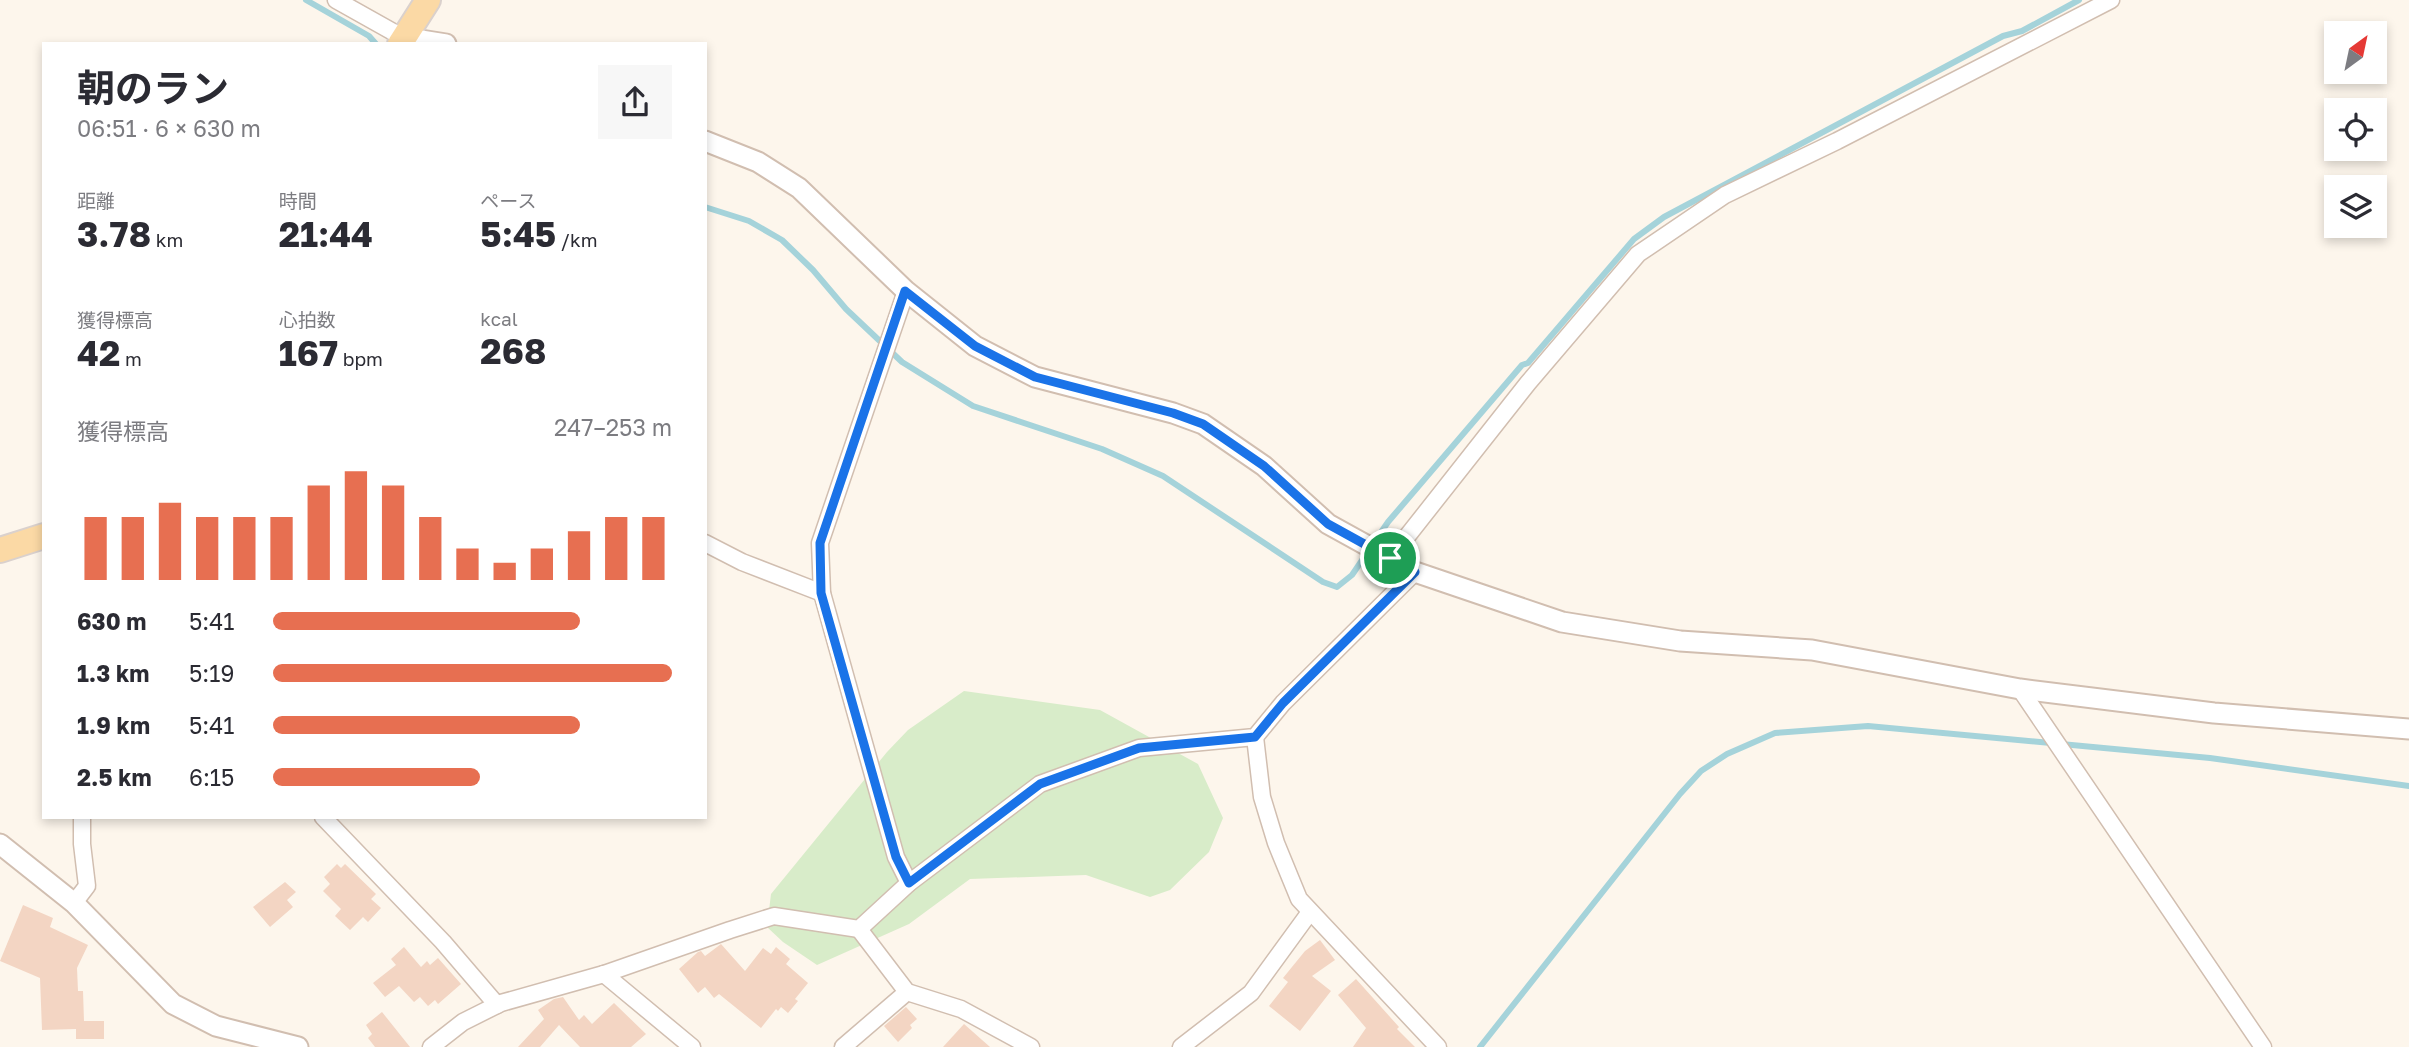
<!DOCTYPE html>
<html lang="ja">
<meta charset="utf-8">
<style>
:root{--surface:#fff;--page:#f7f7f7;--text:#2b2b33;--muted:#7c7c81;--accent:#e76f51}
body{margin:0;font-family:"Golos Text","Noto Sans JP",sans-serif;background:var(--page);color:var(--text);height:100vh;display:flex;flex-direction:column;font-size:26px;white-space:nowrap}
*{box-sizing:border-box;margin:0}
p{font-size:23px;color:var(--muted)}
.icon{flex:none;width:38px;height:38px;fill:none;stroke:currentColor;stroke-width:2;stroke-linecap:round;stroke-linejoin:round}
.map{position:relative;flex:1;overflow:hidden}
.details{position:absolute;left:42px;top:42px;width:665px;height:777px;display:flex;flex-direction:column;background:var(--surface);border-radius:0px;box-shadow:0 4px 10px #0003}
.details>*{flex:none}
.needle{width:46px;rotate:33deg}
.buttons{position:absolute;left:2324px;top:21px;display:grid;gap:14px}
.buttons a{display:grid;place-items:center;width:63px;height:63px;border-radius:0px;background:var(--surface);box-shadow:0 4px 10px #0003;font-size:35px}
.pin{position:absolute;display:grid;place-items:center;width:60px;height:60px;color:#fff;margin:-30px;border:4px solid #fff;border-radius:50%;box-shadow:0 2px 7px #0007}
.round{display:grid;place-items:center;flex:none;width:74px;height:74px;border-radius:0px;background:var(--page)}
.head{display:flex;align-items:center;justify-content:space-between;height:119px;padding:0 35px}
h1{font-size:38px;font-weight:700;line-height:52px}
.figures{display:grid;grid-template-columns:repeat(3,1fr);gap:10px;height:119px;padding:7px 35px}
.figures div{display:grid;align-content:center}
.figures b{font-size:35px;font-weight:700}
.figures small{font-size:19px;font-weight:400}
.figures p{font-size:19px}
.chart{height:196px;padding:14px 35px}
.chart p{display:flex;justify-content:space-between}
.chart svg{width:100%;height:126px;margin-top:7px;stroke:var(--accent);stroke-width:6}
ul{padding:0 35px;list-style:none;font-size:23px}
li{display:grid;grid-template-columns:112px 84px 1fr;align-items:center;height:52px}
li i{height:18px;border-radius:9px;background:var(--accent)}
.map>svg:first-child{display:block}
</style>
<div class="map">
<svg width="2409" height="1047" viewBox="0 0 2409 1047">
<rect width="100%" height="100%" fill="#fdf6ec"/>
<!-- green -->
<polygon fill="#d8ecc9" points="964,691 1100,710 1198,764 1223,818 1209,852 1170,890 1150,897 1086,875 970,879 909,924 817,965 783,942 767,927 771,894 887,752 908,730"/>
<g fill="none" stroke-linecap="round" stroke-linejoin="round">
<!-- stream -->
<g stroke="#a5d3da" stroke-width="6">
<polyline points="306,0 369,36 376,44"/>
<polyline points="705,207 749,221 782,240 813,270 846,309 902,362 973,406 1102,449 1163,476 1323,582 1337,587 1352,575 1388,522 1522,365 1528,363 1634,239 1664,217 2003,36 2022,31 2079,0"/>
<polyline points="1480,1047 1680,794 1701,771 1727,754 1775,733 1868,726 2210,758 2409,786"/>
</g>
</g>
<!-- building -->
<g fill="#f3d5c3">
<polygon points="337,864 341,868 345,864 376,894 371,899 381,908 368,922 363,917 350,930 335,916 341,909 323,891 330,884 324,877"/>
<polygon points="285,882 296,892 287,900 293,907 270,927 253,907"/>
<polygon points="23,905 53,918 50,927 88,945 77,968 78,991 83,991 84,1021 104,1021 104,1039 76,1039 76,1029 42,1030 40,978 0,961"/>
<polygon points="1320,940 1335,960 1312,976 1331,991 1300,1031 1269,1006 1288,982 1283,978 1305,951"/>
<polygon points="721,944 745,971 763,948 771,954 776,947 790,959 786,964 808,983 795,999 798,1001 788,1013 781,1007 778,1011 776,1009 761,1028 719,994 714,998 705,987 698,993 679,969 698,952 701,951 705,956"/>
<polygon points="404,947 421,967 427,961 430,965 438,958 461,984 438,1004 435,1000 428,1006 420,997 414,1002 399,986 385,997 373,983 396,965 391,959"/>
<polygon points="1356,979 1399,1027 1397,1029 1415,1047 1353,1047 1366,1028 1338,995"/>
<polygon points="563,997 579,1020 584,1015 592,1024 614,1003 646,1034 631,1047 580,1047 559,1025 540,1047 518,1047 544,1019 538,1010 554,999"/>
<polygon points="906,1007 917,1019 910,1025 912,1028 898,1042 884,1026"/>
<polygon points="382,1012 410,1047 375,1047 368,1038 372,1034 366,1025"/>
<polygon points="964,1024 990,1047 943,1047"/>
</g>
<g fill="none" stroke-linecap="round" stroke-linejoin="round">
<defs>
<g id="minor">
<polyline points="336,0 402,37"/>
<polyline points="906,291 820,543 822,593 896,857 909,883"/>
<polyline points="705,543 742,562 822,593"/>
<polyline points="1390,558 1528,383 1638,254 1725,195 1837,141 2111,0"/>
<polyline points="2020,689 2263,1047"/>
<polyline points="1255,737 1262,797 1276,843 1299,899 1438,1047"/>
<polyline points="323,817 443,942 497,1005"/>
<polyline points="74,903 87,886 82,844 82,817"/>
<polyline points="859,929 907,992 961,1009 1031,1047"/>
<polyline points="604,974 692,1047"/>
<polyline points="431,1047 463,1022 501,1003 604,974 730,930 774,916 859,929 909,883 1040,784 1139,748 1255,737 1283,703 1415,572"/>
<polyline points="843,1047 907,992"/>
<polyline points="1181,1047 1251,993 1310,912"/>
</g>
<g id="tertiary">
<polyline points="402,37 446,44"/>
<polyline points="705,141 758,162 799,188 906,291 975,346 1035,377 1173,413 1203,424 1264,466 1328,524 1415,572 1562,622 1680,641 1812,650 2020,689 2214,713 2409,729"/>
<polyline points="0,844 74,903 173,1004 216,1026 298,1047"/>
</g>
<g id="primary">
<polyline points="400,44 428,0"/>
<polyline points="0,550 44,536"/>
</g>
</defs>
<!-- minor casing -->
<use href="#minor" stroke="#d1beb0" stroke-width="19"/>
<!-- tertiary casing -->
<use href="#tertiary" stroke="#d1beb0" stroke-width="23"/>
<!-- primary casing -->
<use href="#primary" stroke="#dad1cd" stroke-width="28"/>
<!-- minor -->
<use href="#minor" stroke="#fff" stroke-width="16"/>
<!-- tertiary -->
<use href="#tertiary" stroke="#fff" stroke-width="19"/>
<!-- primary -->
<use href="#primary" stroke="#fbd9a5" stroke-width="24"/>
</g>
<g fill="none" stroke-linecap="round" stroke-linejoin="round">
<defs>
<polygon id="route" points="905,291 975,346 1035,377 1173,413 1203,424 1264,466 1328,524 1415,572 1283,703 1255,737 1139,748 1040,784 909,883 896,857 821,593 820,543"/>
</defs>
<!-- route casing -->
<use href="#route" stroke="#fff" stroke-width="14"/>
<!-- route -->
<use href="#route" stroke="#1a73e8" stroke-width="9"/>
</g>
</svg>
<div class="buttons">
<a><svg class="needle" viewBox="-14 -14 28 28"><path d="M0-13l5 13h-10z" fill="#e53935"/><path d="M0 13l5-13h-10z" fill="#7c7c81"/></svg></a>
<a><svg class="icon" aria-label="locate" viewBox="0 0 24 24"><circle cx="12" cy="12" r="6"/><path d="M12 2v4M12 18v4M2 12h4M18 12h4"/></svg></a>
<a><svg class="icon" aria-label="layers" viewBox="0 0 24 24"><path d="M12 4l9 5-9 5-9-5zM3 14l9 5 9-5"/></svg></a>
</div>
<div class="pin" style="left:1390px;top:558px;background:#1e9e55"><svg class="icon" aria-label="arrive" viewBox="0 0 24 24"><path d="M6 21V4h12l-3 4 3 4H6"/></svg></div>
<section class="details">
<div class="head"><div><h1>朝のラン</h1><p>06:51 · 6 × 630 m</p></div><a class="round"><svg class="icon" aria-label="share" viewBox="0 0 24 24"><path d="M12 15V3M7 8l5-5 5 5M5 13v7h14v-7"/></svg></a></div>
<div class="figures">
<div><p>距離</p><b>3.78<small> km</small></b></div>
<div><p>時間</p><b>21:44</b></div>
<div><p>ペース</p><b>5:45<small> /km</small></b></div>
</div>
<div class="figures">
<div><p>獲得標高</p><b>42<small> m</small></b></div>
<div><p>心拍数</p><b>167<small> bpm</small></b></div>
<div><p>kcal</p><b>268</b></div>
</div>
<div class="chart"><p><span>獲得標高</span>247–253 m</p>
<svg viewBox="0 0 160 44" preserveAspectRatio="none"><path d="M5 44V22M15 44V22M25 44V17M35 44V22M45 44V22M55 44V22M65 44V11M75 44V6M85 44V11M95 44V22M105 44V33M115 44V38M125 44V33M135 44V27M145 44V22M155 44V22"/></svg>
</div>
<ul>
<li><b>630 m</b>5:41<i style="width:77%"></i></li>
<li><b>1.3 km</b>5:19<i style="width:100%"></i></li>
<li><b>1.9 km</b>5:41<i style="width:77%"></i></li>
<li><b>2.5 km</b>6:15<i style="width:52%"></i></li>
</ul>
</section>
</div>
